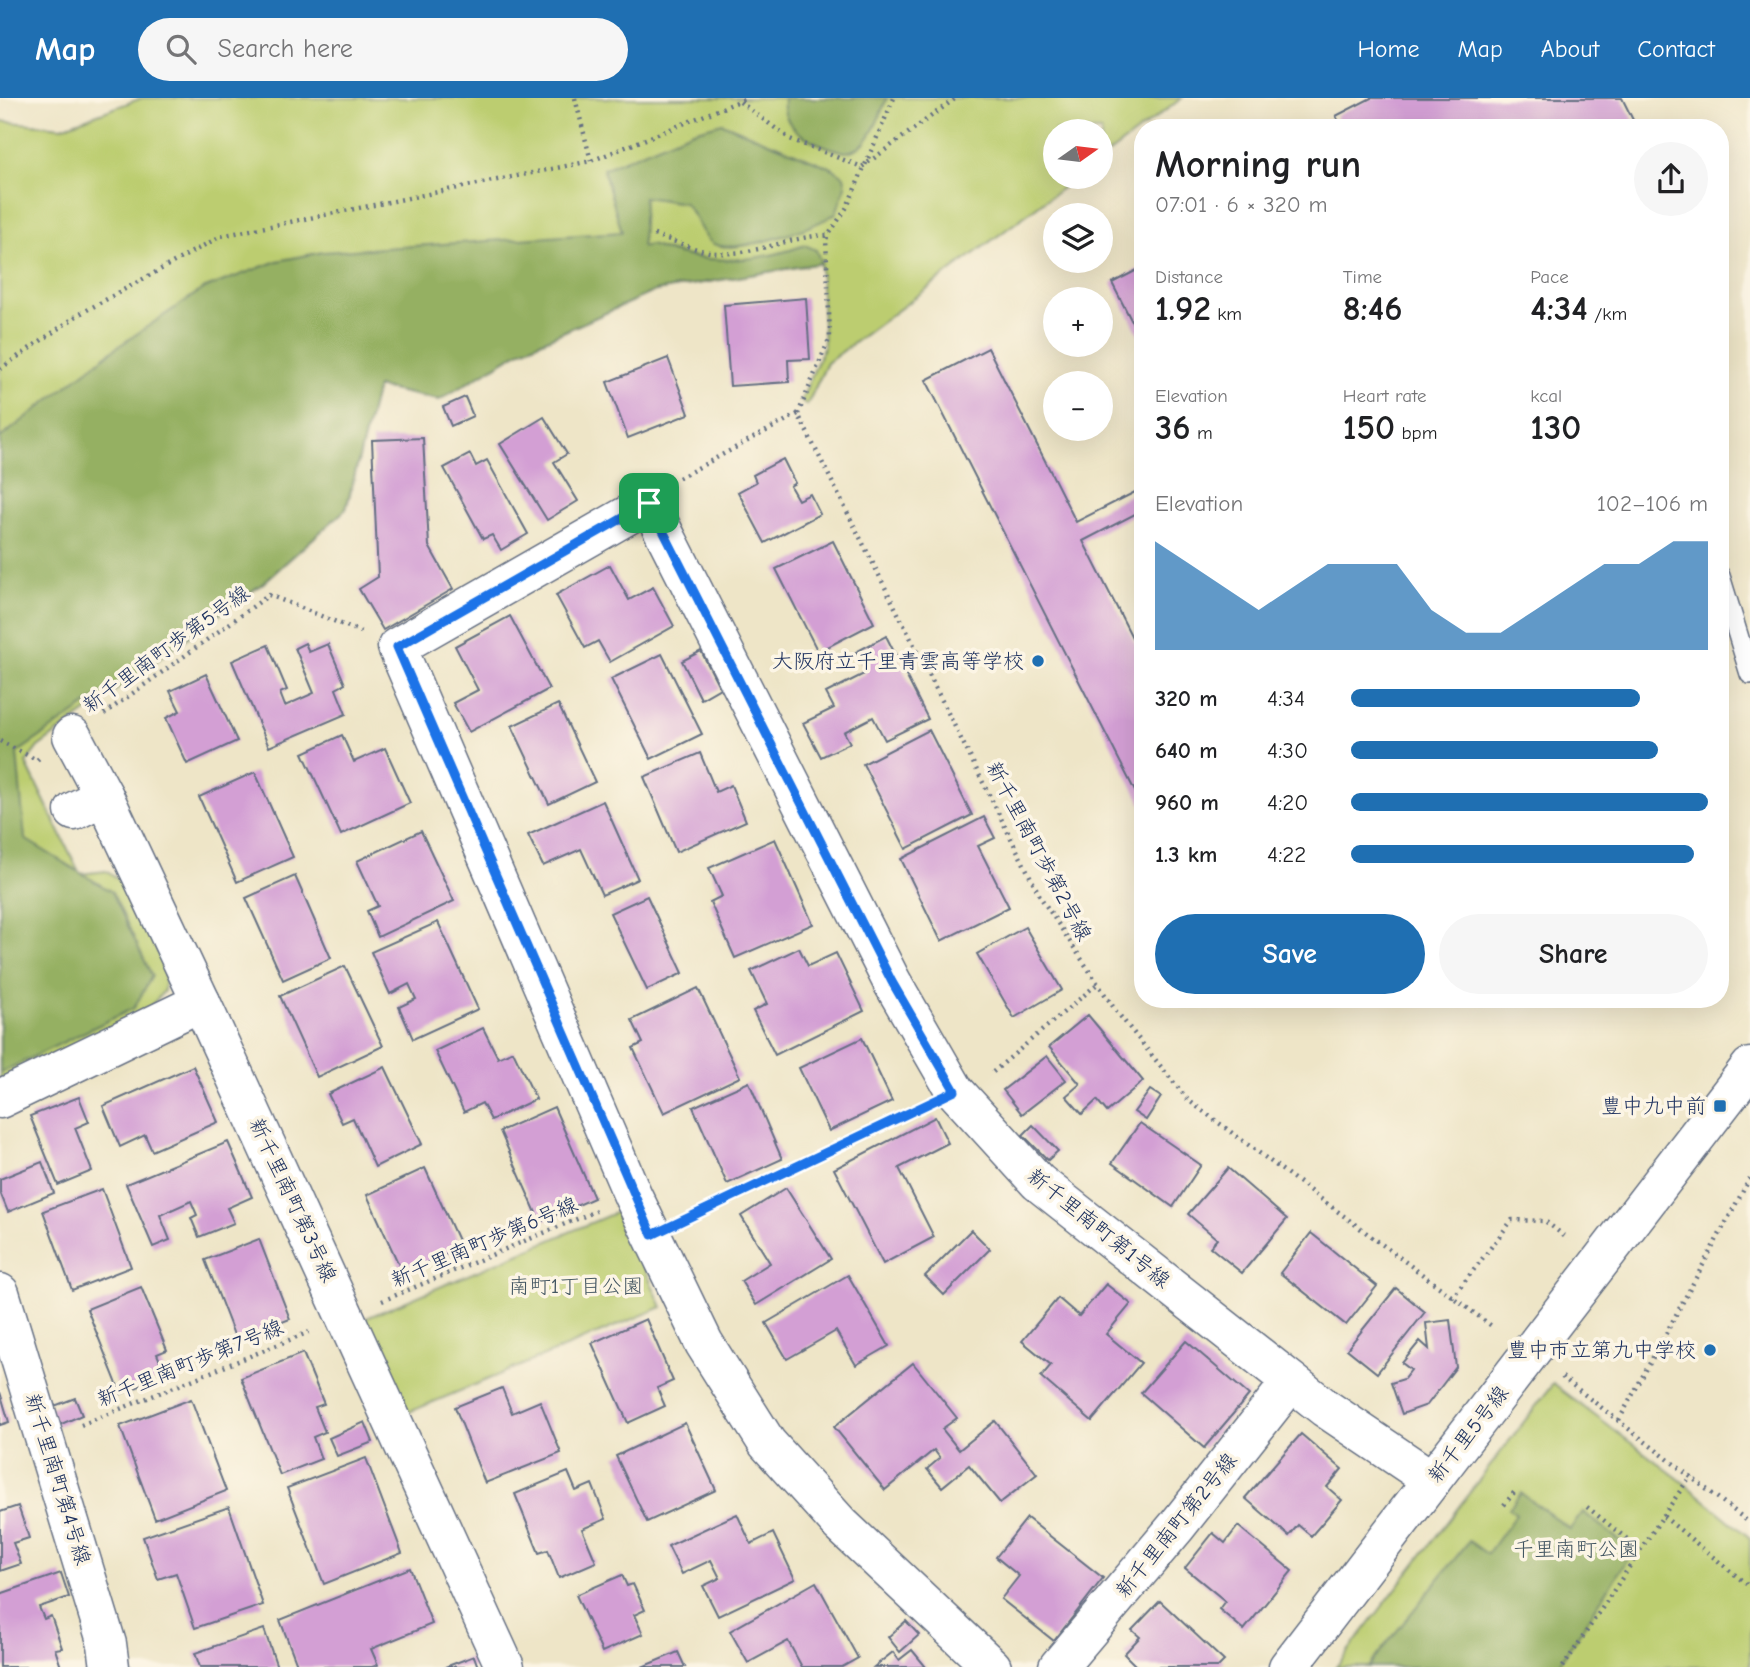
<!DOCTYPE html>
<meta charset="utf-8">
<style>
:root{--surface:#fff;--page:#f6f6f6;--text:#202124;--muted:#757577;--accent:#1f6fb2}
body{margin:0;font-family:"Comic Neue","Klee One",sans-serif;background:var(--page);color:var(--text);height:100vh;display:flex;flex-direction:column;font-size:26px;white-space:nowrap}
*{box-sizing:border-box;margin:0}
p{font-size:23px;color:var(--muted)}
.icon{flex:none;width:38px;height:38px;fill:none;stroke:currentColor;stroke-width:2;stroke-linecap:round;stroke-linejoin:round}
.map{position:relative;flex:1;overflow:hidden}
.drawer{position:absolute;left:1134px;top:21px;width:595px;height:889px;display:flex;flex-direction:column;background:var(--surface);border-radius:28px;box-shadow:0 7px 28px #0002}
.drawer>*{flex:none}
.needle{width:46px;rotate:76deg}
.buttons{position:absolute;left:1043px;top:21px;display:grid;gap:14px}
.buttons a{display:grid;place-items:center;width:70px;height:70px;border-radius:50%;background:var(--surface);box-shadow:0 7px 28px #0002;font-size:35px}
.pin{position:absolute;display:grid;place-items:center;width:60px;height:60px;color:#fff;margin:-30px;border-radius:14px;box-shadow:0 4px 10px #0006}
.round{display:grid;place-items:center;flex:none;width:74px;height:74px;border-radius:37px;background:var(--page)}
.summary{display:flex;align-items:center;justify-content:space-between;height:119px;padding:0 21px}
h1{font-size:38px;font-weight:800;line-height:52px}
.stats{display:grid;grid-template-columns:repeat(3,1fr);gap:10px;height:119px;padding:7px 21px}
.stats div{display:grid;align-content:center}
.stats b{font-size:35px;font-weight:800}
.stats small{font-size:19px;font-weight:400}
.stats p{font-size:19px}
.chart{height:196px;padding:14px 21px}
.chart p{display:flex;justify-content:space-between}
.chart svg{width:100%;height:126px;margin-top:7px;fill:var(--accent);opacity:.7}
.cta{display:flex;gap:14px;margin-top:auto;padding:14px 21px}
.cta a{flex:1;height:80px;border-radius:42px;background:var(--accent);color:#fff;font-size:28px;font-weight:800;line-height:80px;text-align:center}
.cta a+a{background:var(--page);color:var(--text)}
ul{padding:0 21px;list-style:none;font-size:23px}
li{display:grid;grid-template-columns:112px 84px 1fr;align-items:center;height:52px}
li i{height:18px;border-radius:9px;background:var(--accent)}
header{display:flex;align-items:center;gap:42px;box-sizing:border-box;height:98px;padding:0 35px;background:var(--accent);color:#fff}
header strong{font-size:33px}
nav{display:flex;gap:38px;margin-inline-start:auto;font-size:24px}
.search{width:490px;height:63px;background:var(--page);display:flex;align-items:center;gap:18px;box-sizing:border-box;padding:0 24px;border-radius:38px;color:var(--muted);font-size:26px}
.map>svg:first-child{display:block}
</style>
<header>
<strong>Map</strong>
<div class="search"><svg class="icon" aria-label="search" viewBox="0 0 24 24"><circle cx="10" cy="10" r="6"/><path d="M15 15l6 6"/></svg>Search here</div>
<nav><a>Home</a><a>Map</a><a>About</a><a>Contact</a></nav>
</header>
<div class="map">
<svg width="1750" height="1569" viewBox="0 0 1750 1569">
<rect width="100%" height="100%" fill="#fcf5e5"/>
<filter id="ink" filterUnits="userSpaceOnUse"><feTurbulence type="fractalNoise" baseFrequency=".0143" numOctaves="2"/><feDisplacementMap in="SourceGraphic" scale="14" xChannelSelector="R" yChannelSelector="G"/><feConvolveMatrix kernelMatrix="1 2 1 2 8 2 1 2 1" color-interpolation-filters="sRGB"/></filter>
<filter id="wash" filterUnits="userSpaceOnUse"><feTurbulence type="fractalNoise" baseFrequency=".00686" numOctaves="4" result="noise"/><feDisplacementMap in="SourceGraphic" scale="28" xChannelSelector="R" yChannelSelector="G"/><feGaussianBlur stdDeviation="1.57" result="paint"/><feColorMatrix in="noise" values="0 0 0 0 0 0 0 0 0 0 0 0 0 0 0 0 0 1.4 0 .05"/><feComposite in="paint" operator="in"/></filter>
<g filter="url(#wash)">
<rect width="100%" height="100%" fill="#eee5c7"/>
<!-- green -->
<g fill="#bccd70" stroke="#6c7e67" stroke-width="2">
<polygon points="142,0 1182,0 1101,61 1101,33 1055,33 1055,79 1077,79 827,265 807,307 801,303 824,248 820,165 655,193 522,252 439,302 377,289 346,411 262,486 38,649 26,665 80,776 106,773 126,787 165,869 164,893 149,910 0,983 0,23 62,29"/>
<polygon points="619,1113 662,1209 407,1315 364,1221"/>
<polygon points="1553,1286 1679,1381 1750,1440 1750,1569 1336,1569"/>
</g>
<!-- forest -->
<g fill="#95b062" stroke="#587060" stroke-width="2">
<path d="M784,0H887C878,20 871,52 845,54C818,47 779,34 784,0Z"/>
<path d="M722,25L832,70L844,78L846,88L836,115C818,129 732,159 712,145C700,137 696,116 684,105L644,99L642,149L650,147C701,167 754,166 805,147L816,152L821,165L655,193L522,252L439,302L377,289L346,411L262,486L17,655L25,741L112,794L152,878L134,910L0,975V340L113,252L203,191L277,163L323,154L622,134L603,71L693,33Z"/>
<polygon points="1521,1395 1570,1431 1583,1414 1633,1453 1557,1569 1368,1569 1469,1443 1487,1456 1516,1416 1509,1410"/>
</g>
<g id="blocks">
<!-- building -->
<g fill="#d39fd4">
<polygon points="1371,0 1622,0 1637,30 1342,30 1336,18"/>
<polygon points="1143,169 1143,245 1112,185"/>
<polygon points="806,200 810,261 788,262 789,284 730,288 724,207"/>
<polygon points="988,250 1076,424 1143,390 1143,412 1083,443 1143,561 1143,709 926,282"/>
<polygon points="668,260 689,316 628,340 607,284"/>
<polygon points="465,299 473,318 451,328 443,309"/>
<polygon points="544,319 567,356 554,364 578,403 547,422 500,346"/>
<polygon points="423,340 429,448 453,491 383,532 359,491 378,479 372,342"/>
<polygon points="470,356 476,368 487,362 528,436 501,452 492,437 483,441 444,370"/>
<polygon points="783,361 795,385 790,388 798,402 810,396 820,416 765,445 738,394 756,384 753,377"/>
<polygon points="833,443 874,525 818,554 776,471"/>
<polygon points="610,467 629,502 653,489 674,528 610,564 598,543 585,550 556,497"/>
<polygon points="510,518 549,591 469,634 453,605 478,592 455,548"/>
<polygon points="886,538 928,621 885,642 873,619 844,634 850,645 821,659 803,625 834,610 826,595 866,575 856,554"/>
<polygon points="305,545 309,554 328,546 345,586 336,591 346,616 269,649 232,563 268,547 287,592 280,595 285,608 314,595 295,550"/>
<polygon points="701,553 720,590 701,601 682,563"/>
<polygon points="662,556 702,636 651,661 611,581"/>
<polygon points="206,576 237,643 187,666 166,620 180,613 170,593"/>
<polygon points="558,606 595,684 549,706 512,628"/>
<polygon points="929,632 972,717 906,751 863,666"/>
<polygon points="342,637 354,664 385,650 410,705 341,737 303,655"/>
<polygon points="700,655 716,694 731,687 746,723 676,754 644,679"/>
<polygon points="255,674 293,759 237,784 199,699"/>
<polygon points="603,703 638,781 602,797 581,751 543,768 528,737"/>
<polygon points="984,719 995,740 978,748 1009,809 941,843 901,761"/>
<polygon points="421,733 454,803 378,839 367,813 378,808 357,763"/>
<polygon points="775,741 813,826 735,860 710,804 722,798 709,770"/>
<polygon points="295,778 331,860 283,882 246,800"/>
<polygon points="647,798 683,875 647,892 610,815"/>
<polygon points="438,824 478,911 413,941 399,909 416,901 409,886 390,896 371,854"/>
<polygon points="1025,829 1062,892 1014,920 977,856"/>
<polygon points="799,850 808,868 836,855 864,913 775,957 753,913 767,906 751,873"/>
<polygon points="345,868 383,948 317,979 280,898"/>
<polygon points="698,890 740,979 664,1015 633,950 643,945 632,922"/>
<polygon points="1088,917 1143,983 1107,1014 1097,1002 1082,1016 1066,998 1080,986 1049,949"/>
<polygon points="483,930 498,960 513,953 536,1001 491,1022 482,1005 464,1014 435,953"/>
<polygon points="862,940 892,1003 829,1033 799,970"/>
<polygon points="1047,958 1066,982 1022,1016 1003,992"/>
<polygon points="193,968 218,1024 152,1053 145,1037 120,1049 103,1008"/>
<polygon points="385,969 422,1046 375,1069 353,1020 342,1025 328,996"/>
<polygon points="749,984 782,1061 727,1086 693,1009"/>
<polygon points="1150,992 1161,999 1146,1022 1134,1014"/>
<polygon points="79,999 89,1024 75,1030 92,1073 58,1087 30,1018"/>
<polygon points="554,1009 594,1100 540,1124 500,1033"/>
<polygon points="935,1019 948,1045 899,1070 934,1139 883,1166 834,1071"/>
<polygon points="1140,1025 1201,1067 1173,1109 1112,1065"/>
<polygon points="1033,1027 1058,1053 1048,1062 1023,1037"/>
<polygon points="228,1044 252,1099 227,1110 234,1125 199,1139 191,1120 197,1117 191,1103 160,1117 170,1142 153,1149 126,1086"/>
<polygon points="42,1064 54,1095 8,1114 0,1094 0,1081"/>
<polygon points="425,1070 461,1149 403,1176 367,1097"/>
<polygon points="1228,1070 1287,1121 1242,1175 1210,1149 1217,1141 1188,1116"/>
<polygon points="786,1090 831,1161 756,1207 741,1183 770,1165 741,1118"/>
<polygon points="102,1091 131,1169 72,1192 43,1113"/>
<polygon points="971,1132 990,1151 944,1197 925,1178"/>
<polygon points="1311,1135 1377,1188 1346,1227 1280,1175"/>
<polygon points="259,1141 290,1221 236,1242 205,1162"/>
<polygon points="848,1177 889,1248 856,1267 836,1233 787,1261 766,1225"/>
<polygon points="1106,1186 1131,1206 1106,1236 1141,1265 1092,1323 1041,1279 1051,1267 1022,1243 1058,1200 1079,1218"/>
<polygon points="141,1189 167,1252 157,1256 166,1277 121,1296 87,1211"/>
<polygon points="1396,1190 1425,1214 1377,1275 1347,1251"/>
<polygon points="646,1221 673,1283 657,1290 665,1308 628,1325 592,1245"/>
<polygon points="1450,1222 1456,1269 1427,1307 1402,1316 1391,1285 1404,1281 1411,1272 1402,1265 1420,1243 1429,1251 1426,1225"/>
<polygon points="1186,1243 1249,1297 1204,1350 1141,1295"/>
<polygon points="303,1255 324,1306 315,1309 325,1334 313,1339 321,1361 280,1377 241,1280"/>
<polygon points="913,1265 957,1320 942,1331 959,1352 995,1323 1037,1376 1000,1405 969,1367 942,1389 927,1371 940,1360 934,1352 885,1392 834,1329"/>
<polygon points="502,1290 512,1315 540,1303 561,1355 485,1385 455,1309"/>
<polygon points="0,1294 9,1324 0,1327"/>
<polygon points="75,1300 82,1317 57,1328 49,1310"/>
<polygon points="191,1301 226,1393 155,1421 120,1328"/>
<polygon points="365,1324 373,1344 337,1358 329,1340"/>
<polygon points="685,1325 716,1392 647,1424 616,1358"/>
<polygon points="1301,1336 1342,1371 1327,1389 1342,1402 1311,1438 1298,1427 1289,1438 1245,1400"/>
<polygon points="366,1360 402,1455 324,1486 287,1390"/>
<polygon points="568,1374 576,1393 592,1386 606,1421 582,1431 596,1464 559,1480 548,1452 539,1455 515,1396"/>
<polygon points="18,1408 29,1440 13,1445 21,1466 0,1473 0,1414"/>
<polygon points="229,1409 263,1507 195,1530 176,1475 158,1481 143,1439"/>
<polygon points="737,1416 751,1446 773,1435 795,1481 718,1518 703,1488 720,1480 711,1462 682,1476 668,1448"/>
<polygon points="1027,1420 1103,1480 1054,1543 1001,1501 1019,1478 996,1459"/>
<polygon points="1238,1428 1292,1473 1244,1532 1219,1511 1225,1503 1185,1470 1213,1435 1225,1445"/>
<polygon points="410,1470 432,1526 371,1551 378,1567 372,1569 298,1569 280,1522"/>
<polygon points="61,1475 69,1499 39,1509 44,1521 51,1518 62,1550 55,1551 61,1569 0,1569 0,1496"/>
<polygon points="622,1477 627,1488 633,1486 645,1512 634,1517 643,1536 602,1554 576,1497"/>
<polygon points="816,1484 858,1560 842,1569 802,1569 788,1543 748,1565 730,1533"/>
<polygon points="1160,1503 1224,1563 1218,1569 1137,1569 1124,1556 1140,1539 1132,1532"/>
<polygon points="906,1523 919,1537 900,1554 888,1539"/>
<polygon points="264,1531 277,1569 200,1569 195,1555"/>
<polygon points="912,1552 926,1569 874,1569 893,1554 899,1562"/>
<polygon points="678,1554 685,1569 642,1569"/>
<polygon points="474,1558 478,1569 445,1569"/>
</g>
</g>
</g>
<g filter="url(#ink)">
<use href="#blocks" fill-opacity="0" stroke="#656f83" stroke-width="2"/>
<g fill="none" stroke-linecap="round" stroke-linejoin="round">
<defs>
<polyline id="lane" points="1720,478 1750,576"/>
<g id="street">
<polyline points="72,638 104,698 201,904 505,1569"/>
<polyline points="74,713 104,698"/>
<polyline points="0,1001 201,904"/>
<polyline points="0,1195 107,1546 110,1569"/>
<polyline points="992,1569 840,1426 767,1345 704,1245 633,1098 397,549 649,405 892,884 955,993 1038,1084 1325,1310 1432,1382"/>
<polyline points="1058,1569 1177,1428 1291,1284"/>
</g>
<polyline id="secondary" points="1288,1569 1750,969"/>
</defs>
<!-- lane casing -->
<use href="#lane" stroke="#656f83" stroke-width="22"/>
<!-- street casing -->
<use href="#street" stroke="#656f83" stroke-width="41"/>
<!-- secondary casing -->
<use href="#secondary" stroke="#656f83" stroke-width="41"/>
<!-- path -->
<g stroke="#656f83" stroke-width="4.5" stroke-dasharray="2 5" stroke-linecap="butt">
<polyline points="575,0 591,63"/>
<polyline points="740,4 790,41 862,69 956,0"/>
<path d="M654,137C673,142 696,153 716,155C755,158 790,138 828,137"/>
<polyline points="0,271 78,217 221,138 591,63 747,0"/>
<polyline points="798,316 830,239 826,141 847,109 894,0"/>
<polyline points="679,380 798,316 1041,800 1116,913 1188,1002 1493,1229"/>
<polyline points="104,616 269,497 361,534"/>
<polyline points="0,643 37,662 39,660"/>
<polyline points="993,974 1096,887"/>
<polyline points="688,1120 920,1010"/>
<polyline points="1452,1200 1512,1122 1545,1123 1568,1141"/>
<polyline points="382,1203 596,1113"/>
<polyline points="1562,1279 1750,1425"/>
<polyline points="1619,1322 1750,1080"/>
<polyline points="81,1327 309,1234"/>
<polyline points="1504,1407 1516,1392"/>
<polyline points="1587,1409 1641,1452"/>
<polyline points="1663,1418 1691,1377"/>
<polyline points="1563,1569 1663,1418 1750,1489"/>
</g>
<!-- lane -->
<use href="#lane" stroke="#fff" stroke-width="19"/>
<!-- street -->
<use href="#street" stroke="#fff" stroke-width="38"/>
<!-- secondary -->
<use href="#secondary" stroke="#fff" stroke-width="38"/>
</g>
</g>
<g fill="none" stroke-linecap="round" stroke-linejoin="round" filter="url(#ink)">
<defs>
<polygon id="route" points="649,405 892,884 955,993 652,1137 397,549"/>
</defs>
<!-- route casing -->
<use href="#route" stroke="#fff" stroke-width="14"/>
<!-- route -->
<use href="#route" stroke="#1a73e8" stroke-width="9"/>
</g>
<!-- markers -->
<g fill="#1f6fb2" stroke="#fcf5e5" stroke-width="2.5">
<circle cx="1038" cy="563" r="7"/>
<rect x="1713" y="1001" width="14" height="14" rx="3.5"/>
<circle cx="1710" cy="1252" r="7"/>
</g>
<g text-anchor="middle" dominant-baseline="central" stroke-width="7" stroke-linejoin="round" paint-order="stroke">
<!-- street labels -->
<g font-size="21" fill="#1b2f5e" stroke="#fcf5e5">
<text transform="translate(166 551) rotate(-36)">新千里南町歩第5号線</text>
<text transform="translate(1039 753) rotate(62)">新千里南町歩第2号線</text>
<text transform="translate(293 1102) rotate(65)">新千里南町第3号線</text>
<text transform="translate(1099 1130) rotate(39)">新千里南町第1号線</text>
<text transform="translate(484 1144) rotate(-23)">新千里南町歩第6号線</text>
<text transform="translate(190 1265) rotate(-22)">新千里南町歩第7号線</text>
<text transform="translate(1468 1336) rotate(-52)">新千里5号線</text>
<text transform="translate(58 1381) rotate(73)">新千里南町第4号線</text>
<text transform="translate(1176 1427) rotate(-51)">新千里南町第2号線</text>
</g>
<!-- poi labels -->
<g font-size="21" fill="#1b2f5e" stroke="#fcf5e5" text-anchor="end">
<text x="1024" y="563">大阪府立千里青雲高等学校</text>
<text x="1706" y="1008">豊中九中前</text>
<text x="1696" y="1252">豊中市立第九中学校</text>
</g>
<!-- park labels -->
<g font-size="21" fill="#435662" stroke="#fcf5e5">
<text x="576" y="1188">南町1丁目公園</text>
<text x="1576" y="1451">千里南町公園</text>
</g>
</g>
</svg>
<div class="buttons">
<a><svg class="needle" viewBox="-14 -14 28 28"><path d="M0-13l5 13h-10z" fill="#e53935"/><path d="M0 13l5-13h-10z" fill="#757577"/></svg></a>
<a><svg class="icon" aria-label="layers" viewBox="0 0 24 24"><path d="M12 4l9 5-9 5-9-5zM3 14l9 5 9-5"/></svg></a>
<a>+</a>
<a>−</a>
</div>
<div class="pin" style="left:649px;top:405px;background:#1e9e55"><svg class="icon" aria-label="arrive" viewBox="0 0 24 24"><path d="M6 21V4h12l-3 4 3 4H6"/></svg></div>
<section class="drawer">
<div class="summary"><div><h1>Morning run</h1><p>07:01 · 6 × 320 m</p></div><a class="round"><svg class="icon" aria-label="share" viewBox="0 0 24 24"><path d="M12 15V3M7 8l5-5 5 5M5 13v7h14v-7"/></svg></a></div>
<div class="stats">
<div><p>Distance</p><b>1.92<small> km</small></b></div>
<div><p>Time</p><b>8:46</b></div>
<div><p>Pace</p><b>4:34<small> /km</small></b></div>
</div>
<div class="stats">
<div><p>Elevation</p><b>36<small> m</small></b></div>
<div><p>Heart rate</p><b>150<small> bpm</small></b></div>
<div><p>kcal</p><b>130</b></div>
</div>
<div class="chart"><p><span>Elevation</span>102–106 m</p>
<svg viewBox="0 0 160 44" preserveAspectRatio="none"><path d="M0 44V6L10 14L20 22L30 30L40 22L50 14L60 14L70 14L80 30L90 38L100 38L110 30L120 22L130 14L140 14L150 6L160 6V44z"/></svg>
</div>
<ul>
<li><b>320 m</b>4:34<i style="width:81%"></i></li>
<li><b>640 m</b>4:30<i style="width:86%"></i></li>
<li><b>960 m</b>4:20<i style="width:100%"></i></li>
<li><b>1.3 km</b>4:22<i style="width:96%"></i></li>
</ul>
<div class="cta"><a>Save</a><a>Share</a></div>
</section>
</div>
